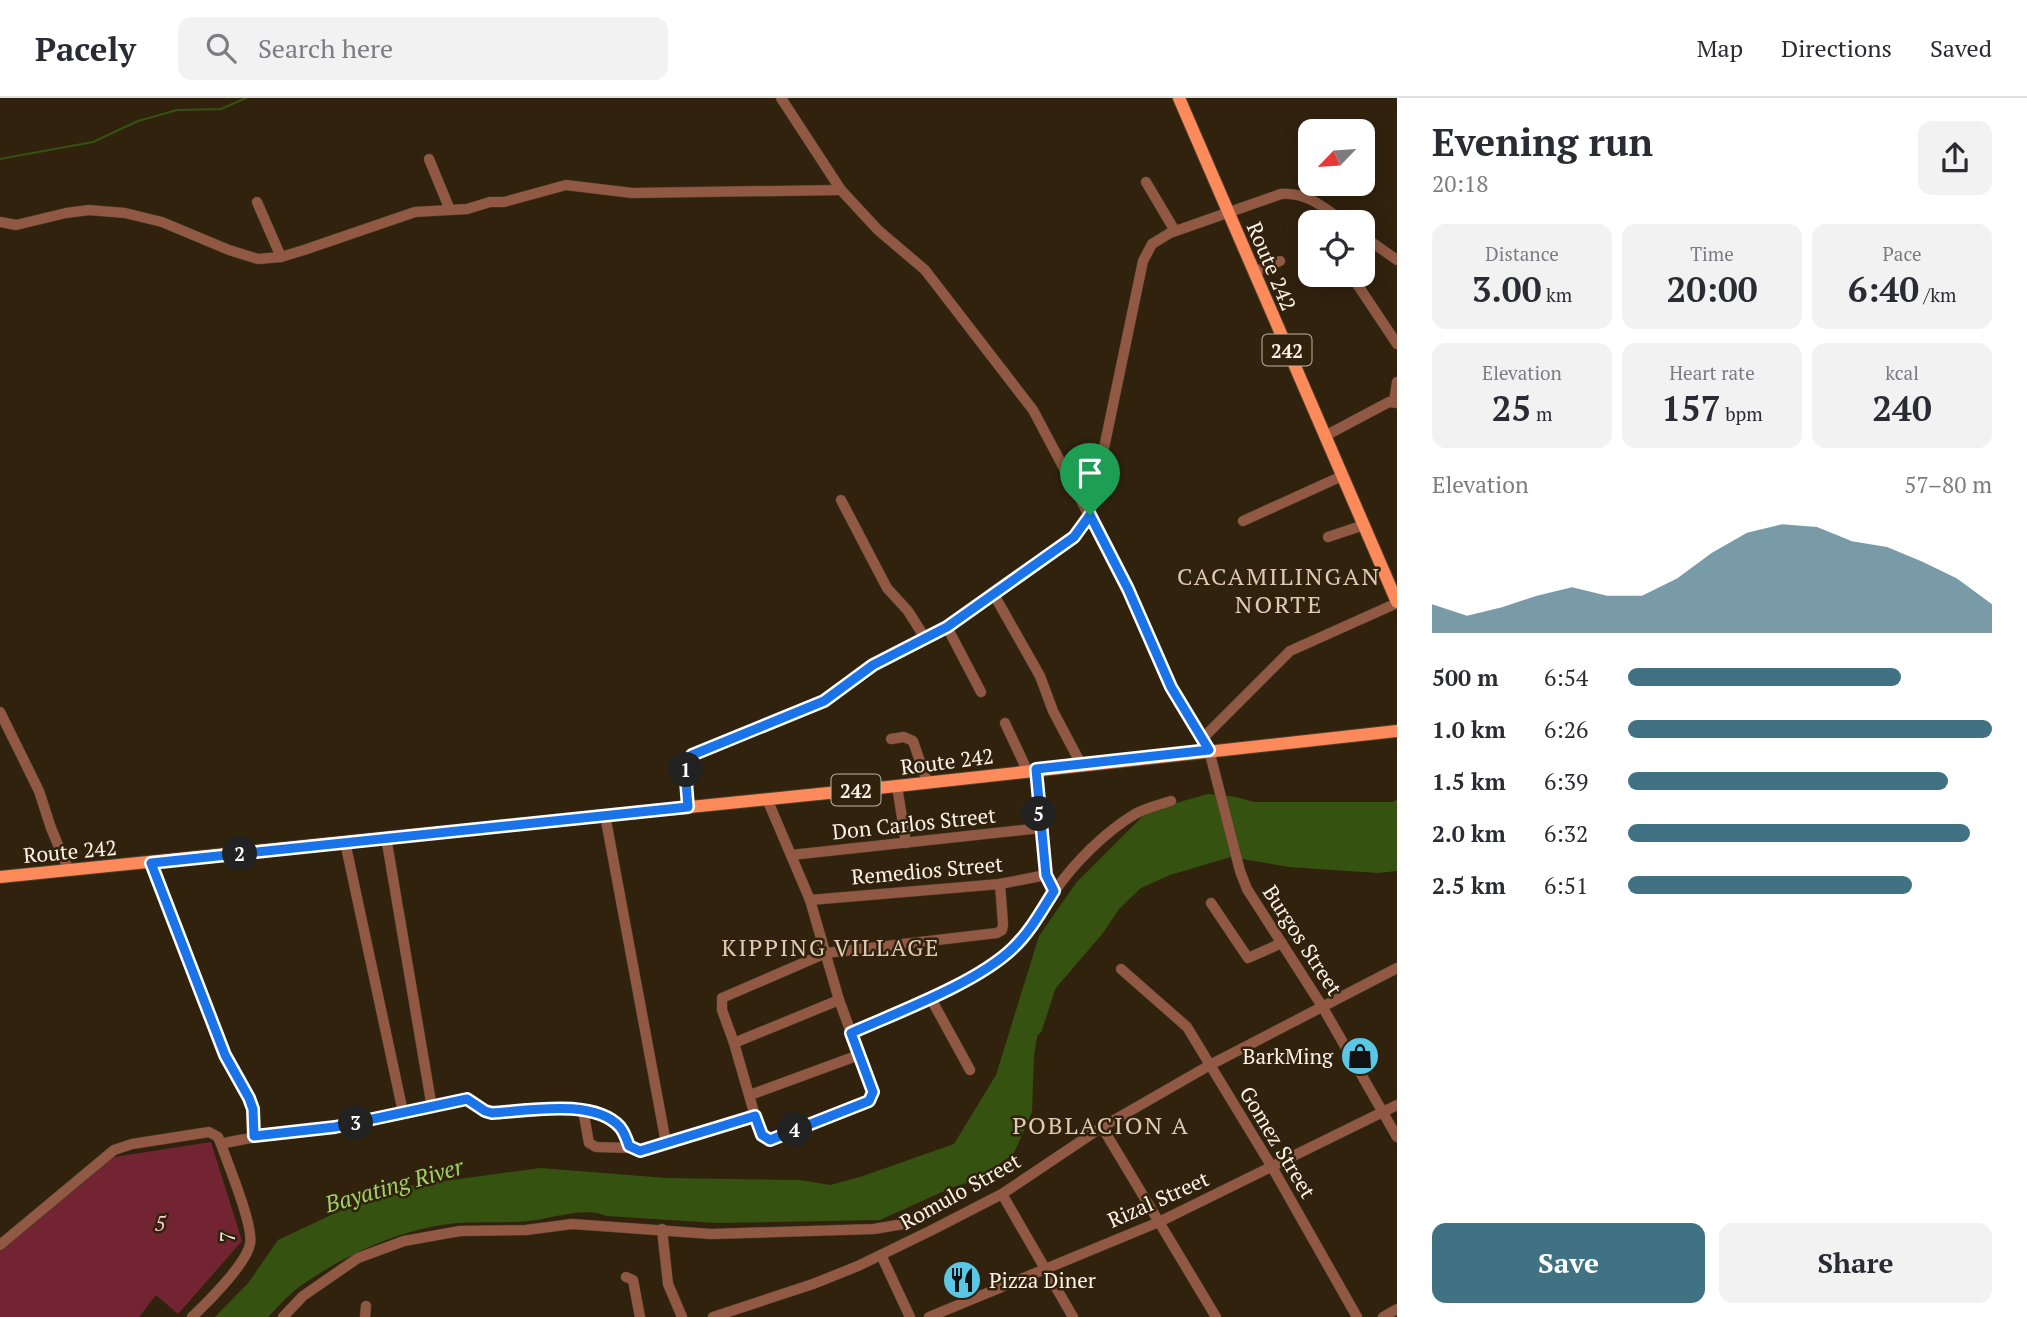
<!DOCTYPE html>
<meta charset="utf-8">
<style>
:root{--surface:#fff;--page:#f2f2f3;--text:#2b2b33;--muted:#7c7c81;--line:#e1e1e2;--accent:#407283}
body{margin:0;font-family:"PT Serif",serif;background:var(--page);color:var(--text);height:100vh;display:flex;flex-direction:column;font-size:26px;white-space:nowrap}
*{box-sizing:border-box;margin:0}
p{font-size:23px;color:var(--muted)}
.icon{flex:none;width:38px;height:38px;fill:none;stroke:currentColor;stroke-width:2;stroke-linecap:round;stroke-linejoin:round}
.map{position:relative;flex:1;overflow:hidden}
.panel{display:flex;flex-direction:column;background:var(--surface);width:630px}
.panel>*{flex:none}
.needle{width:46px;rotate:245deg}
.buttons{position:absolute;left:1298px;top:21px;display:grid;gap:14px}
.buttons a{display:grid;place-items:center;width:77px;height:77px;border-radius:14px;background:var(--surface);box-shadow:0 4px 18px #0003;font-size:35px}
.pin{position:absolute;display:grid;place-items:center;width:60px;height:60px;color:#fff;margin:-72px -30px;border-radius:50% 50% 50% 0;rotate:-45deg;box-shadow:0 0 7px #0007}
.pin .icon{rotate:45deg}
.km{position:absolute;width:35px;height:35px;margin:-18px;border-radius:50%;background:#222;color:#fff;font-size:19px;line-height:35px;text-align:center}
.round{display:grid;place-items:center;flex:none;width:74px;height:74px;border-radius:14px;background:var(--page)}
.headline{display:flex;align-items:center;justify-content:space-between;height:119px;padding:0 35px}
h1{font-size:38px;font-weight:700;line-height:52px}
.figures{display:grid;grid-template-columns:repeat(3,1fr);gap:10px;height:119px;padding:7px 35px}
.figures div{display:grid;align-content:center;border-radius:14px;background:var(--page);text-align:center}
.figures b{font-size:35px;font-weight:700}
.figures small{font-size:19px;font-weight:400}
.figures p{font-size:19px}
.chart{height:196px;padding:14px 35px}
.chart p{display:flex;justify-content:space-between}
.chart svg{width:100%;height:126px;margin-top:7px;fill:var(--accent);opacity:.7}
.button{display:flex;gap:14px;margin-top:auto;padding:14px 35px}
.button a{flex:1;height:80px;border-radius:14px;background:var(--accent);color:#fff;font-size:28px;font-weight:700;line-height:80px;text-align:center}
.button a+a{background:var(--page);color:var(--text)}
ul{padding:0 35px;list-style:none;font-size:23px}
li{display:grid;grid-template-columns:112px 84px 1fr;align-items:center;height:52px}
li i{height:18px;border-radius:9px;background:var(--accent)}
header{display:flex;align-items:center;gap:42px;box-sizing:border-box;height:98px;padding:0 35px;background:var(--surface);border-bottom:2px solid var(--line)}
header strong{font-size:33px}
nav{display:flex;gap:38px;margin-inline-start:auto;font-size:24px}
.search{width:490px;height:63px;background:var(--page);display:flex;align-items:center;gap:18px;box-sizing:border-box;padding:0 24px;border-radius:14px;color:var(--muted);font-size:26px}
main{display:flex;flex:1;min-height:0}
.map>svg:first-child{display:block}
</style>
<header>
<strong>Pacely</strong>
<div class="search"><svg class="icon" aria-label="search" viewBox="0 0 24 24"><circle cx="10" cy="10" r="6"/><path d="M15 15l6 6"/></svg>Search here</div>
<nav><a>Map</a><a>Directions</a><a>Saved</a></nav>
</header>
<main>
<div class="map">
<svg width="1397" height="1219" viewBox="0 0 1397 1219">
<rect width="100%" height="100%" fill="#31220e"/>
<!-- green -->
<polygon fill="#722432" points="211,1044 242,1143 178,1216 156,1197 139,1219 0,1219 0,1146 114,1059"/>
<!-- water -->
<path fill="#355210" d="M1208,696L1236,699L1254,704H1392L1397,702V773L1378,775L1289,769L1231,759L1170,777L1141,790L1119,811L1103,835L1043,905L1034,957L1032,1014L1014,1055L978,1082L953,1089L880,1122L717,1125L607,1118C582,1108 553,1121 528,1123C498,1126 466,1122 436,1128C387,1137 340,1160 299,1189C288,1197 278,1209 268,1219H215L249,1184L278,1142L346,1110L409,1088L540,1070L667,1080L800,1082L830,1087L860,1079L954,1046L996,977L1039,838L1076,785L1148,713Z"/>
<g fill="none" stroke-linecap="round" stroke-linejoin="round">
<!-- stream -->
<polyline stroke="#355210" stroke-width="2" points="0,61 93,44 138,23 177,12 221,11 246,0"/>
<!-- river -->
<polyline stroke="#355210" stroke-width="12" points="1036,931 1050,888"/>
<defs>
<g id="minor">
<polyline points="781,0 841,92 878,132 925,172 1033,312 1128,491 1171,589 1209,652 1240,773 1247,791 1322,908 1397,1039"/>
<polyline points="429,61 450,112"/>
<polyline points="1146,84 1175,133"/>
<polyline points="257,104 281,159"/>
<polyline points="0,124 16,127 66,115 89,112 125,115 162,124 229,152 258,161 281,159 304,152 415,114 467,111 490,104 504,104 566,87 632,95 841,92"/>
<polyline points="1363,138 1397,162"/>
<polyline points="1254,174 1280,163"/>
<polyline points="1351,177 1397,246"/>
<polyline points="1394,304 1397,284"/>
<polyline points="1325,338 1389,304 1397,305"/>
<polyline points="841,402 887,490 908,513 925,540"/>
<polyline points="1243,423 1342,378"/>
<polyline points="1328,439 1364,427"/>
<polyline points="993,495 1040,578 1053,613 1081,666"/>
<polyline points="947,529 981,594"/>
<polyline points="0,614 39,693 51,730 69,773"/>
<polyline points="1005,625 1027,672"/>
<polyline points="1203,640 1290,553 1397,505"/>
<polyline points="891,641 904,639 913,643 927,684"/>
<polyline points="1036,671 1046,777 1054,793"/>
<polyline points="897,688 906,745"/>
<polyline points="767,701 810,802 839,902 873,994 869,1003 770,1042 766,1041 755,1018 734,945 722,912 722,900 826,855 997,835 1002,832 1003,826 1000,786"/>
<path d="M688,709L685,671L692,657L824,603L873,567L947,529L1074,439L1090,417L1143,163L1152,146L1170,135L1281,96C1307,94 1325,110 1344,124"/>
<polyline points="605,717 666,1045"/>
<polyline points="386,739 432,1010"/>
<polyline points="345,744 403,1014"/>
<polyline points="791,757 1041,730"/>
<polyline points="151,765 225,957 249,1000 252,1011 254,1038"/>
<polyline points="810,802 1000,786 1046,777"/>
<polyline points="1211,805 1248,860 1282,845"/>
<polyline points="1121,871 1187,929 1272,1069 1357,1219"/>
<polyline points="930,899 970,972"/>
<path d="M851,935C899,913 974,886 1013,850C1030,835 1040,812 1054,794C1074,765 1105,734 1135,716C1146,710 1159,707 1171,703"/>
<polyline points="734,945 839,902"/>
<polyline points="750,997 859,957"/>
<polyline points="583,1012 589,1045 596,1049 632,1050"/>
<polyline points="1102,1029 1216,1219"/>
<path d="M221,1046C259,1036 298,1036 337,1029C369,1023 400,1017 432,1010C442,1007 452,1003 463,1002C474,1000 480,1013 491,1015C540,1020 604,988 630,1048L640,1053L755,1018"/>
<polyline points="1002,1096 1073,1219"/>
<polyline points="662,1131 668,1186 682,1219"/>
<path d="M0,1147L114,1052L132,1046L209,1034L218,1039L221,1046C228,1067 254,1128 250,1146C246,1166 208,1204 192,1219"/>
<polyline points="881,1157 910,1219"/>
<polyline points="626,1179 633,1182 640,1219"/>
<polyline points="283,1219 303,1198 358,1160 404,1143 460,1133 526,1132 572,1126 711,1136 874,1131 909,1125"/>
<polyline points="365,1219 366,1208"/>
<polyline points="713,1219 813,1186 858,1168 930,1133 1002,1096 1102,1029 1210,967 1397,870"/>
<polyline points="929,1219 1159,1124 1397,1007"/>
<polyline points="1383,1219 1397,1211"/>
</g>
<g id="major">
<polyline points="1179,0 1397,504"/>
<polyline points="0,779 897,688 1397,633"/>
</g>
</defs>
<!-- minor casing -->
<use href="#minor" stroke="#4d3f2c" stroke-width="11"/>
<!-- major casing -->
<use href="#major" stroke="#4d3f2c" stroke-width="14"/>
<!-- minor -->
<use href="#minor" stroke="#915943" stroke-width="10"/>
<!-- major -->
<use href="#major" stroke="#fd8a5a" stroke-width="12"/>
</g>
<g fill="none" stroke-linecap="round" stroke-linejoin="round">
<defs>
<path id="route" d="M1090,417L1128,491L1171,589L1209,652L1036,671L1046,777L1054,793C1042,812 1030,834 1013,850C977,885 898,914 851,935L873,994L869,1003L770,1042L762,1037L755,1018L640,1053L629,1048C627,1042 624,1034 620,1029C594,1000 527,1013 492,1015L485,1013L467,1001L335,1029L254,1038L253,1011L249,1000L225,957L151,765L688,709L685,670L692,657L824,603L873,567L947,529L1074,439Z"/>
</defs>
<!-- route casing -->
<use href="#route" stroke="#fff" stroke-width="14"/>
<!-- route -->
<use href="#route" stroke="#1a73e8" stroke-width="9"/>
</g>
<!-- icons -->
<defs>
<symbol id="shop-disc" viewBox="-11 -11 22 22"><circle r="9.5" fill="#5ac8e5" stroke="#31220e"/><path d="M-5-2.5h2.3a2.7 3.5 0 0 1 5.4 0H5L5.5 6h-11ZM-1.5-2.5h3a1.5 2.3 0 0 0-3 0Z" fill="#111"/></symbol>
<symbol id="restaurant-disc" viewBox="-11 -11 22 22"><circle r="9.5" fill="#5ac8e5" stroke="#31220e"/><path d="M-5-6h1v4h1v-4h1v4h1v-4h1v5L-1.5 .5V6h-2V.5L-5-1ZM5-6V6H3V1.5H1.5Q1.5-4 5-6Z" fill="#111"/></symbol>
</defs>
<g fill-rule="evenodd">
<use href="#shop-disc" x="1338" y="936" width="44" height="44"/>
<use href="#restaurant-disc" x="940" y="1160" width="44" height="44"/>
</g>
<g text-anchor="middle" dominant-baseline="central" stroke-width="5" stroke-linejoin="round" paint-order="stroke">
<!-- shield labels -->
<g fill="#31220e" stroke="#bfb4a5" stroke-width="2">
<rect x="1262.5" y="236.5" width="49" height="31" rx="5"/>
<rect x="831.5" y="676.5" width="49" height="31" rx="5"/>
</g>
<g font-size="19" font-weight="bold" fill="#fcf2e6">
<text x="1287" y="252">242</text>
<text x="856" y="692">242</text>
</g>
<!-- street labels -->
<g font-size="21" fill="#fcf2e6" stroke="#31220e">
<text transform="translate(1272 168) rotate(67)">Route 242</text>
<text transform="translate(947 663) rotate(-7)">Route 242</text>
<text transform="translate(914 725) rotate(-6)">Don Carlos Street</text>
<text transform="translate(70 753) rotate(-5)">Route 242</text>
<text transform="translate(927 772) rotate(-5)">Remedios Street</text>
<text transform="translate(1303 842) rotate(57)">Burgos Street</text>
<text transform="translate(1278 1044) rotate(59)">Gomez Street</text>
<text transform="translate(960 1093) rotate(-29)">Romulo Street</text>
<text transform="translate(1158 1101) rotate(-24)">Rizal Street</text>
<text transform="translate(227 1139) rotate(-87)">7</text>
</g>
<!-- poi labels -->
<g font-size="21" fill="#fcf2e6" stroke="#31220e" text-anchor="end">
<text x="1333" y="958">BarkMing</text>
<text x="989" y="1182" text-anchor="start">Pizza Diner</text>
</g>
<!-- park labels -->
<g font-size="21" font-style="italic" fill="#fcc7cb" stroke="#31220e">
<text x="160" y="1125">5</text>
</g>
<!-- neighbourhood labels -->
<g font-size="23" letter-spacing="2" fill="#dfcbb3" stroke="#31220e">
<text x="831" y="849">KIPPING VILLAGE</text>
</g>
<!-- water labels -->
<g font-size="23" font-style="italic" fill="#9dd264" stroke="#31220e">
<text transform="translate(394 1087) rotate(-16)">Bayating River</text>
</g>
<!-- quarter labels -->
<g font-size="24" letter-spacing="2" fill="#dfcbb3" stroke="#31220e">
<text x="1279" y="478">CACAMILINGAN<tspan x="1279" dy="28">NORTE</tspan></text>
<text x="1101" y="1027">POBLACION A</text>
</g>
</g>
</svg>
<div class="buttons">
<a><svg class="needle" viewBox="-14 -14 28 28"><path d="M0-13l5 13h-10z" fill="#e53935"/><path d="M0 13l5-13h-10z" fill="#7c7c81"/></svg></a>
<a><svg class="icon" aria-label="locate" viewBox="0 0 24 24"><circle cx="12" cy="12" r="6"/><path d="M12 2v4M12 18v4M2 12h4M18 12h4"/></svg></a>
</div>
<div class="pin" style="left:1090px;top:417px;background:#1e9e55"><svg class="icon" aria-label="arrive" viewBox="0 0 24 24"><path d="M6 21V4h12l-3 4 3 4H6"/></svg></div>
<b class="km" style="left:686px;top:672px">1</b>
<b class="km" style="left:240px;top:756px">2</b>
<b class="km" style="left:356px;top:1025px">3</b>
<b class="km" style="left:795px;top:1032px">4</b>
<b class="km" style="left:1039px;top:716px">5</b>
</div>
<section class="panel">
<div class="headline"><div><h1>Evening run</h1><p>20:18</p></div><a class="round"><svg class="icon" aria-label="share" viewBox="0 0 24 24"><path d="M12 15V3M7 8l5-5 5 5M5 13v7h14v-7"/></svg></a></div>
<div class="figures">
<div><p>Distance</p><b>3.00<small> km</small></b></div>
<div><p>Time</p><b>20:00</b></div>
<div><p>Pace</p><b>6:40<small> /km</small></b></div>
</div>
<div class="figures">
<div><p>Elevation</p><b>25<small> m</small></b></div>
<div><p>Heart rate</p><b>157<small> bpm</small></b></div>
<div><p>kcal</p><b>240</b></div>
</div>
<div class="chart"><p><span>Elevation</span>57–80 m</p>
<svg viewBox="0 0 160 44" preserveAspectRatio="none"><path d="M0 44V34L10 38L20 35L30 31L40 28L50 31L60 31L70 25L80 16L90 9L100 6L110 7L120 12L130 14L140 19L150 25L160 34V44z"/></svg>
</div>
<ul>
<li><b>500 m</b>6:54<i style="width:75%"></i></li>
<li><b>1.0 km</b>6:26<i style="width:100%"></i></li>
<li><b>1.5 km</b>6:39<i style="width:88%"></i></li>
<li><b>2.0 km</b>6:32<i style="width:94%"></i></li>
<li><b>2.5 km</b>6:51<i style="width:78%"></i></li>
</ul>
<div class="button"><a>Save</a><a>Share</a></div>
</section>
</main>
